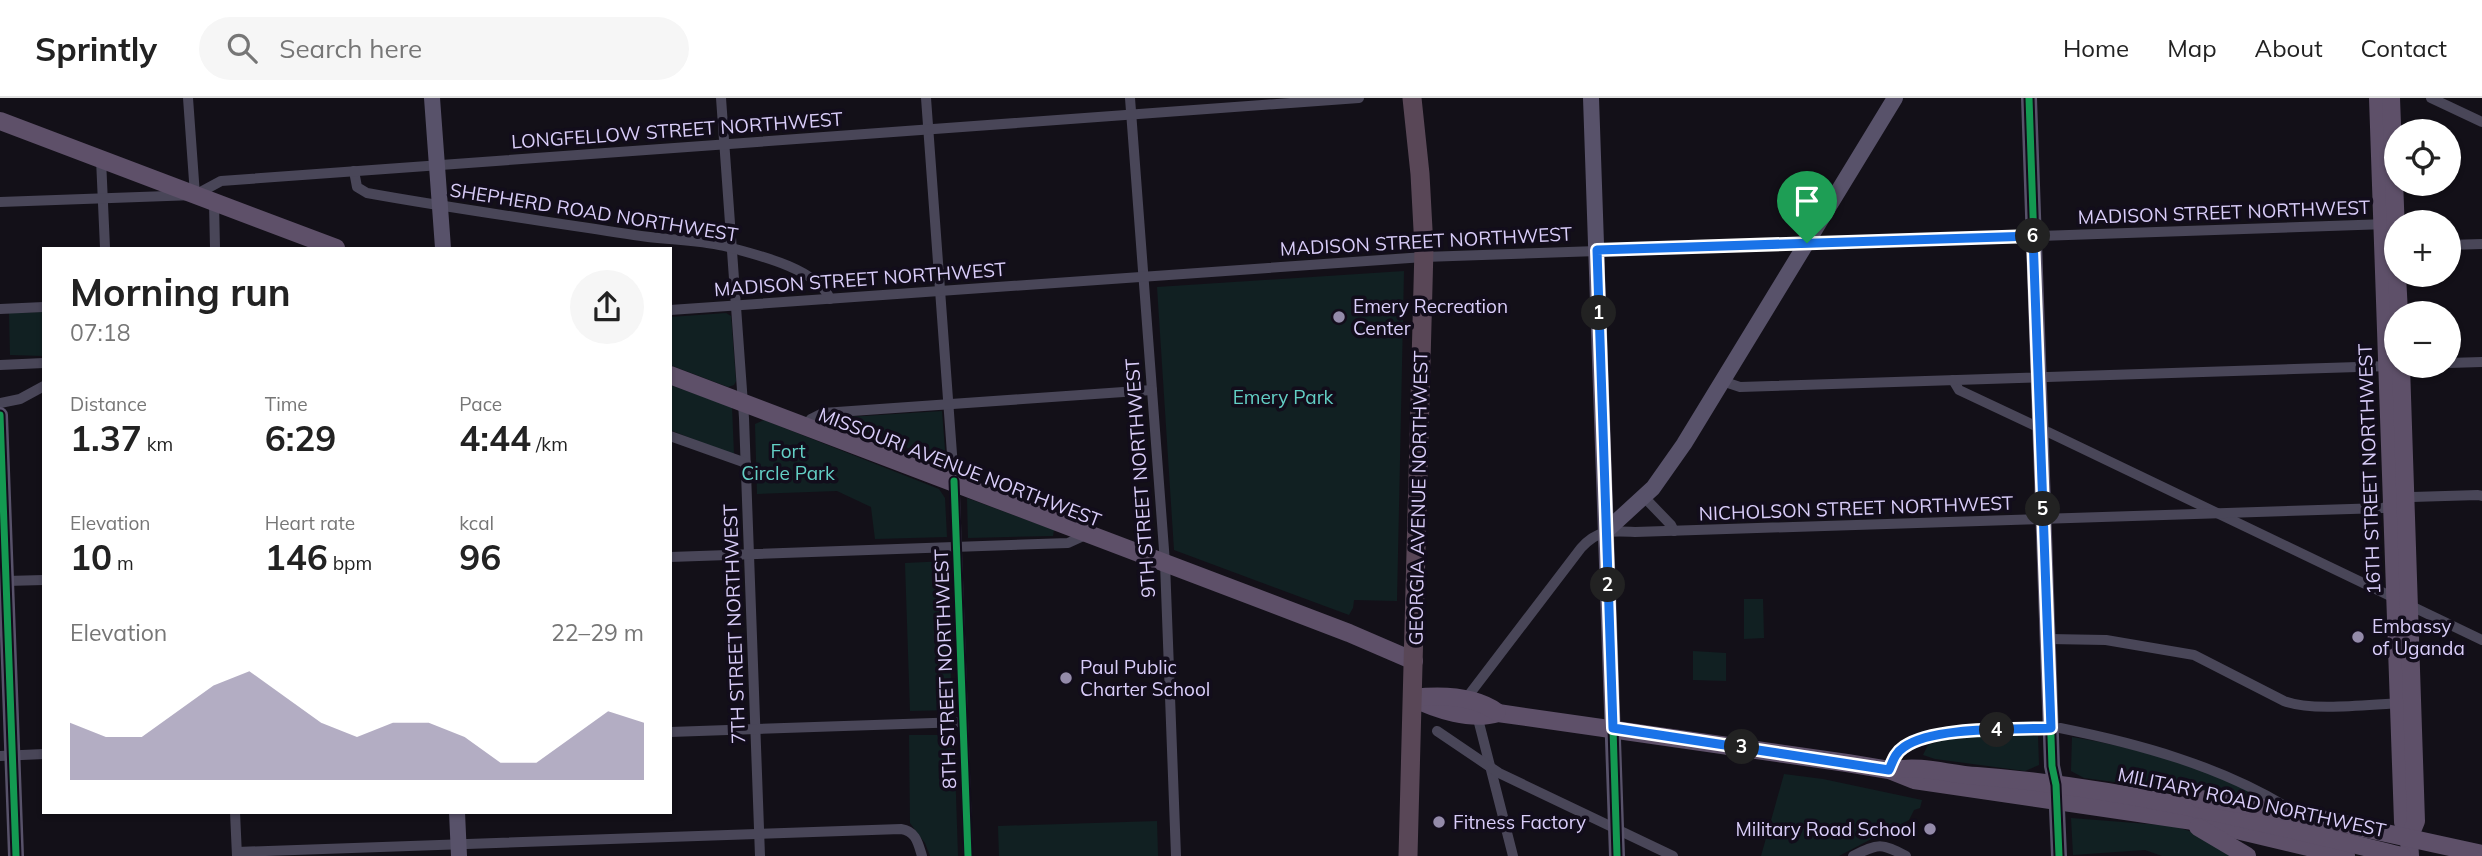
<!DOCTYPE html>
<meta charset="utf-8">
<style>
:root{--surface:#fff;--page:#f6f6f6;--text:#222;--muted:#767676;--line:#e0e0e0;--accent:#948baa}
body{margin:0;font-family:Mulish,sans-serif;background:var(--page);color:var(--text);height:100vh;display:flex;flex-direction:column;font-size:26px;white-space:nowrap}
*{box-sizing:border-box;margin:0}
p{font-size:23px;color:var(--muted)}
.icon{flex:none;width:38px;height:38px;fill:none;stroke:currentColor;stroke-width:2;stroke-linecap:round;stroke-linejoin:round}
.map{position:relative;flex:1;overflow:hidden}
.side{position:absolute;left:42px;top:149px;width:630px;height:567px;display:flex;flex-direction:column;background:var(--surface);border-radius:0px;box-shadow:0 2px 5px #0004}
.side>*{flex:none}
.fabs{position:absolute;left:2384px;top:21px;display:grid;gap:14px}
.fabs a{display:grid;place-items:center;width:77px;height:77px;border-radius:50%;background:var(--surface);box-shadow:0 2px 5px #0004;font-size:35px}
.pin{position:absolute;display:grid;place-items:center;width:60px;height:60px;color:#fff;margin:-72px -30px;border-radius:50% 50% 50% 0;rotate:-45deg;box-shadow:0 0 7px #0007}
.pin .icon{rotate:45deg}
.km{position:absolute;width:35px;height:35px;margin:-18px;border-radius:50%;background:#222;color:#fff;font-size:19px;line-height:35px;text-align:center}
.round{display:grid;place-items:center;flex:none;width:74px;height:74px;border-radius:37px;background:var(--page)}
.overview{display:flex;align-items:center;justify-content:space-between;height:119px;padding:0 28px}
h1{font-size:38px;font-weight:700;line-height:52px}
.stats{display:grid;grid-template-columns:repeat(3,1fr);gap:10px;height:119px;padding:7px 28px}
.stats div{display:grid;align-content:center}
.stats b{font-size:35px;font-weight:700}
.stats small{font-size:19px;font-weight:400}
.stats p{font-size:19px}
.chart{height:196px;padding:14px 28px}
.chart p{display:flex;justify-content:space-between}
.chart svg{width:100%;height:126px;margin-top:7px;fill:var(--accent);opacity:.7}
header{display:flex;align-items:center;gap:42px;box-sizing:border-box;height:98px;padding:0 35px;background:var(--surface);border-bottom:2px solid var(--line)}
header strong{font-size:33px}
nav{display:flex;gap:38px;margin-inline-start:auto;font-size:24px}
.search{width:490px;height:63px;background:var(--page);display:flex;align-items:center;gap:18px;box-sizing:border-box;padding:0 24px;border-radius:38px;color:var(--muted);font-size:26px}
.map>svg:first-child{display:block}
</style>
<header>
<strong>Sprintly</strong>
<div class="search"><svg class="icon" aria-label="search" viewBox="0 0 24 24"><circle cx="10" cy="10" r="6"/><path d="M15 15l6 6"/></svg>Search here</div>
<nav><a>Home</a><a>Map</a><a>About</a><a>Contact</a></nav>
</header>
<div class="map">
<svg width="2482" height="758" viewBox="0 0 2482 758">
<rect width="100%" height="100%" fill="#131018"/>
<!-- green -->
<g fill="#112022">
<polygon points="1404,173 1397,503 1354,502 1353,510 1349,517 1174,452 1157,189"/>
<polygon points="44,214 44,258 10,257 9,215"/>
<polygon points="726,215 731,218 736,283 734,287 728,289 670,267 670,219"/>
<polygon points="670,287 732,309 734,357 670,332"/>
<polygon points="942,313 946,365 832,320"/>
<polygon points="764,322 939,391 945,400 947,439 875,441 871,409 837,393 757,396 755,326"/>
<polygon points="967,400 1054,432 1053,438 968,440"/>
<polygon points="947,463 952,612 910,613 905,465"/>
<polygon points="1744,501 1763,501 1764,540 1744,541"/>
<polygon points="1693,553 1726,555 1726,583 1693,582"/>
<polygon points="2014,636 2038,638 2039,667 2025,673 1935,661 1923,657 1928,647 1942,642"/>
<polygon points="909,637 954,637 958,758 930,758 925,745 910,725"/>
<path d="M2072,639C2140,650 2212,671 2272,705L2084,680L2071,673Z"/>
<polygon points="1784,676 1823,681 1922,702 1920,710 1914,712 1909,722 1899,727 1893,724 1887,736 1879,737 1839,758 1761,758"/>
<polygon points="2071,720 2174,728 2213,741 2239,758 2162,758 2145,752 2073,757"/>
<polygon points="1157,723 1158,758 999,758 998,728"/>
</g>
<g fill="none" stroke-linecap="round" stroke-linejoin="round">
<!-- street -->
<g stroke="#494658" stroke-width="10">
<polyline points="188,0 195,97"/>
<polyline points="721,0 744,320 760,758"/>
<polyline points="926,0 955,397 968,758"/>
<polyline points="1130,0 1165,465 1176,758"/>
<polyline points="2431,0 2482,24"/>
<polyline points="101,61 105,150"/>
<path d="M354,73L357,89L367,95C455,111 545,123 634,137C663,142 695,141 724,148C754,156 817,170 830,201"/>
<polyline points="0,104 195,97 221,83 1359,0"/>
<polyline points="214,105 215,150"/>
<polyline points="2448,147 2482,146"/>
<polyline points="0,211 44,209"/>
<polyline points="670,212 1424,159 2387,126"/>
<polyline points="2448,265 2482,264"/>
<polyline points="0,267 44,265"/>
<polyline points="1953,282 1959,292 2040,330"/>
<polyline points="1722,283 1740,289 2390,268"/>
<polyline points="0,305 20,301 44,288"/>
<polyline points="805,328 811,321 823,315 1152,292"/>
<polyline points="2048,334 2482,542"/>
<polyline points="670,338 746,365"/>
<polyline points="1644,399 1671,427 1674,433"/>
<polyline points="670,459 1068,445 1090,435"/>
<polyline points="6,483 44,482"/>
<path d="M2049,541L2106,542L2194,557L2284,603C2314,614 2371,606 2404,605"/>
<path d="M1465,602L1581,450C1598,431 1611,433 1635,434L2383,410L2412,399L2478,397L2482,398"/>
<polyline points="1477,617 1513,758"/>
<path d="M2060,630C2140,646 2220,668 2290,711"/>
<polyline points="1437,633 1499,675 1673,758"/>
<polyline points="670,634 963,624"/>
<polyline points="0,658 44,656"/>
<path d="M1889,672C1893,663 1895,655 1904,649C1934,629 2014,632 2051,630"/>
<polyline points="235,714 237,758"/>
<path d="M237,754L901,731C916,733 918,745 922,758"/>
<path d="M1853,758C1879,745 1881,745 1906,758"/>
</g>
<!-- secondary -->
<g stroke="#58526a" stroke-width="16">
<polyline points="432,0 443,150"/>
<polyline points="1591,0 1617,758"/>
<polyline points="2029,0 2052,668 2056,687 2059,758"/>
<polyline points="0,317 16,758"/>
<polyline points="1606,433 1653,390 1684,346 1895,0"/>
<polyline points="457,714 459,758"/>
</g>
<!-- primary -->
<g stroke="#5e5069" stroke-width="18">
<polyline points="2378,0 2403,724 2409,740 2410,758"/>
<polyline points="2391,0 2396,135"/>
<polyline points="0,23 336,150"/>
<polyline points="2397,177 2399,215"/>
<polyline points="2401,268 2416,723 2409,740"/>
<polyline points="670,277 1349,535 1414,563"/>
<path d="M1413,600C1437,612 1471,623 1498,615L1847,665L1889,672L1914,682L2207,725L2346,758"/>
<path d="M1413,600C1440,597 1473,597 1497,614"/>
<path d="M1893,672C1923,667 1947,676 1977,678C2121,689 2262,724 2402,758"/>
<polyline points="2199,701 2222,703 2299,716 2482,756"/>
<polyline points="2198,729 2247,758"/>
</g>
<!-- highway -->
<polyline stroke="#594757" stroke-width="19" points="1408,758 1424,150 1420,76 1412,0"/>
<defs>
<g id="cycleway">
<polyline points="2029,0 2052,668 2056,687 2059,758"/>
<polyline points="0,317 16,758"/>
<polyline points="954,383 968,758"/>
<polyline points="1613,630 1617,758"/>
</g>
</defs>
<!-- cycleway casing -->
<use href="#cycleway" stroke="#120d1b" stroke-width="11"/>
<!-- cycleway -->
<use href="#cycleway" stroke="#139951" stroke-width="7"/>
</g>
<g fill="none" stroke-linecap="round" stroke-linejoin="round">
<defs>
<path id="route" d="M2033,138L2051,630C2013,632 1934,628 1904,649C1895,655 1893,663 1889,672L1613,630L1597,152Z"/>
</defs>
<!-- route casing -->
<use href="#route" stroke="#fff" stroke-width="14"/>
<!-- route -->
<use href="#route" stroke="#1a73e8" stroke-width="9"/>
</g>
<!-- markers -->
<g fill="#948baa" stroke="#120d1b" stroke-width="2.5">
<circle cx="1339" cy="219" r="7"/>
<circle cx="2358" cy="539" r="7"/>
<circle cx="1066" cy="580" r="7"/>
<circle cx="1439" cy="724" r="7"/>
<circle cx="1930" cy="731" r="7"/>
</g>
<g text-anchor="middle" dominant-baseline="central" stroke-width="7" stroke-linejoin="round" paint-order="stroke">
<!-- street labels -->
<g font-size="19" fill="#d9cdf9" stroke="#120d1b">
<text transform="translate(677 32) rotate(-4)">LONGFELLOW STREET NORTHWEST</text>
<text transform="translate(594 114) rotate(9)">SHEPHERD ROAD NORTHWEST</text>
<text transform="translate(2224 114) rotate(-2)">MADISON STREET NORTHWEST</text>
<text transform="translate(1426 143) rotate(-3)">MADISON STREET NORTHWEST</text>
<text transform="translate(860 181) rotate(-4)">MADISON STREET NORTHWEST</text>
<text transform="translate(960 369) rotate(21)">MISSOURI AVENUE NORTHWEST</text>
<text transform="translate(2369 371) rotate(-92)">16TH STREET NORTHWEST</text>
<text transform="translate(1140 380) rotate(-94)">9TH STREET NORTHWEST</text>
<text transform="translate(1418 400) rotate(-89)">GEORGIA AVENUE NORTHWEST</text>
<text transform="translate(1856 410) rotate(-2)">NICHOLSON STREET NORTHWEST</text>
<text transform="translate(734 526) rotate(-92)">7TH STREET NORTHWEST</text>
<text transform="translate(945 571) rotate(-92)">8TH STREET NORTHWEST</text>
<text transform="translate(2252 704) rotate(12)">MILITARY ROAD NORTHWEST</text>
</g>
<!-- poi labels -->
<g font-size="19" fill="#d9cdf9" stroke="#120d1b" text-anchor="start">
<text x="1353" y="208">Emery Recreation<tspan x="1353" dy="22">Center</tspan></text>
<text x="2372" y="528">Embassy<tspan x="2372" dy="22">of Uganda</tspan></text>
<text x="1080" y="569">Paul Public<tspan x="1080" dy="22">Charter School</tspan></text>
<text x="1453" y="724">Fitness Factory</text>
<text x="1916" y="731" text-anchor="end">Military Road School</text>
</g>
<!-- park labels -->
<g font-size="19" fill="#63cfc5" stroke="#120d1b">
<text x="1283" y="299">Emery Park</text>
<text x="788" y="353">Fort<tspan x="788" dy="22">Circle Park</tspan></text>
</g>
</g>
</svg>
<div class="fabs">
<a><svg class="icon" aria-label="locate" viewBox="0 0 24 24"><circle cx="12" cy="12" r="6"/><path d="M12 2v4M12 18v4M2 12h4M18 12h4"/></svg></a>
<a>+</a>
<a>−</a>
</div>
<div class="pin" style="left:1807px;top:145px;background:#1e9e55"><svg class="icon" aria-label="arrive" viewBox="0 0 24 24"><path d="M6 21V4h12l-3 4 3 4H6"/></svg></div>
<b class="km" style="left:1599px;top:215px">1</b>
<b class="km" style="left:1608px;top:487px">2</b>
<b class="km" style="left:1742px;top:649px">3</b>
<b class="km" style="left:1997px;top:632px">4</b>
<b class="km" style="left:2043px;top:411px">5</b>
<b class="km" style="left:2033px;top:138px">6</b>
<section class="side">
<div class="overview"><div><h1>Morning run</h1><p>07:18</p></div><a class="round"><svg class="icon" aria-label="share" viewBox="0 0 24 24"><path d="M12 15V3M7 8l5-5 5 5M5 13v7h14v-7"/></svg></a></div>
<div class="stats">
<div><p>Distance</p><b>1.37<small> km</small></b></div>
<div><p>Time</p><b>6:29</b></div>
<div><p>Pace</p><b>4:44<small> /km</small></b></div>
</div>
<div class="stats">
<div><p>Elevation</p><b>10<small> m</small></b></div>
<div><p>Heart rate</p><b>146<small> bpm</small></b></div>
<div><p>kcal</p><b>96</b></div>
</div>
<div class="chart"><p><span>Elevation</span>22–29 m</p>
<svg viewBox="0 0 160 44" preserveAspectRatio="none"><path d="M0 44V24L10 29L20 29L30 20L40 11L50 6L60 15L70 24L80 29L90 24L100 24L110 29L120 38L130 38L140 29L150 20L160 24V44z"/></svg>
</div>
</section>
</div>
